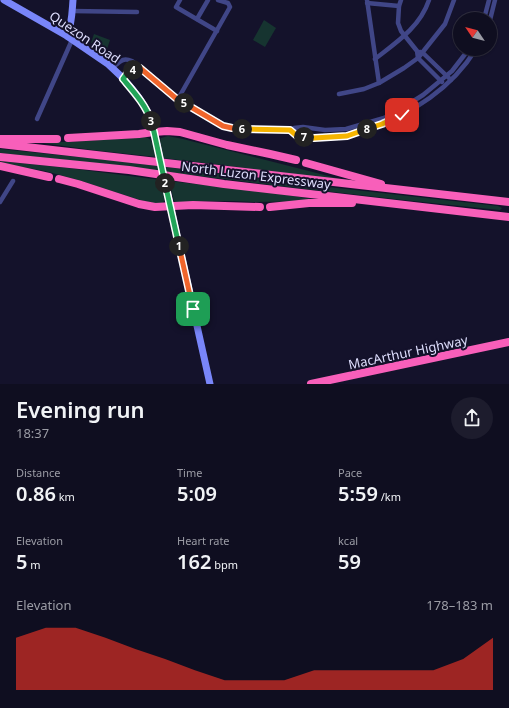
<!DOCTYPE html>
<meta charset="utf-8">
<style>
:root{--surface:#0f0e20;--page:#1d1c2d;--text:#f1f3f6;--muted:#9b9ca5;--line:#2f2e3e;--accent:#d93025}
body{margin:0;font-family:"Noto Sans",sans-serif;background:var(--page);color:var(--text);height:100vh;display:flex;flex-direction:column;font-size:15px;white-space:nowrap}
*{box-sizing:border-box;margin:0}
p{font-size:13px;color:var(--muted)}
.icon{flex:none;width:22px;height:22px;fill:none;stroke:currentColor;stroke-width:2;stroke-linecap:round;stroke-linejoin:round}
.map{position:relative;height:384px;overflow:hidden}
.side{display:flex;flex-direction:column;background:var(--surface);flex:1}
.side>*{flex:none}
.needle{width:26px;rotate:305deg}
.fabs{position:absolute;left:453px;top:12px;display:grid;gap:8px}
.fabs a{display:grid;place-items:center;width:44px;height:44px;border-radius:50%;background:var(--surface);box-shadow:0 1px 3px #0004,0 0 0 1px var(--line);font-size:20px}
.pin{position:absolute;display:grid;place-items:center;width:34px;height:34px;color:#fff;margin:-17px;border-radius:8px;box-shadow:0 2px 6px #0006}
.km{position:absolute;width:20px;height:20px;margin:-10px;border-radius:50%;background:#222;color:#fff;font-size:11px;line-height:20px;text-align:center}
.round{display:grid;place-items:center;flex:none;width:42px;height:42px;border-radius:21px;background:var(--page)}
.headline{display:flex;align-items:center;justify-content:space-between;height:68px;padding:0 16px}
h1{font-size:22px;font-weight:600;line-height:30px}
.stats{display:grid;grid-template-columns:repeat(3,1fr);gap:6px;height:68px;padding:4px 16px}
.stats div{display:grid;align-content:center}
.stats b{font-size:20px;font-weight:600}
.stats small{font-size:11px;font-weight:400}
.stats p{font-size:11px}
.chart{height:112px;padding:8px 16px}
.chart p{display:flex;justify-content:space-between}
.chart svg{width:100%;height:72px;margin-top:4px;fill:var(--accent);opacity:.7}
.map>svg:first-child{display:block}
</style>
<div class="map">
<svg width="509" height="384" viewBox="0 0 509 384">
<rect width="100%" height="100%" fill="#14122b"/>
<!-- green -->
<g fill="#163430">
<polygon points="264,20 276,28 265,47 253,40"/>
<polygon points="94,34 110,40 107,49 91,43"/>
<polygon points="168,136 183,139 344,180 163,158 160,141 161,138"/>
<path d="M145,137C154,139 154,149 156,157L92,150L36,142H70Z"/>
<path d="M0,149L109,160L337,188L498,206L502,208L500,210H499C432,203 365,196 298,188C198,176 99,163 0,153Z"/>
<path d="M0,161L68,168L161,180C163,188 167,197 163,203L156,204L140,200L78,180L45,171L0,163Z"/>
<polygon points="169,181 268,192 325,201 253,202 233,201 205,201 177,203 174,201"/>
</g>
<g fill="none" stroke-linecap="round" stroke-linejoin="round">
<!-- street -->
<g stroke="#404687" stroke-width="4.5">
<polyline points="180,0 176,7 217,31"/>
<polyline points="367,0 379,83"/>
<polyline points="401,0 399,6 398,23 401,31 417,51 418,58 442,82"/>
<polyline points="367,3 399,6"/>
<polyline points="72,11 137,12"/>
<polyline points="197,19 208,0"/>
<polyline points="484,19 489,0"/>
<polyline points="490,20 495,0"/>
<polyline points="420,52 423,53 451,80"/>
<path d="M375,59C397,42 420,27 429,0"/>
<path d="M112,68C120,62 122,57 132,61L178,99L223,126L232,128L291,130L294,128L303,127L325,130L346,129L384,118L396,112L423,95L440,81L452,71L469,49"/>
<path d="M123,79C128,73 132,69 140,68"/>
<polyline points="339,94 364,89 379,83 404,68 418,58 445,24 454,0"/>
<polyline points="178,99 230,7 228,3 218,0"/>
<polyline points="37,119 72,40"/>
<path d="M291,130C299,140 313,138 325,137C332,137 340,137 347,136C354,134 362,131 370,128C412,114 452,88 476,49"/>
<polyline points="0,202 13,181"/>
</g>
<!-- secondary -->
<g stroke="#7986f9" stroke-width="7">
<path d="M4,0L67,36L108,64C123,77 143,99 150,118C153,127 155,136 157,145"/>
<path d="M67,36C72,25 72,12 73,0"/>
<polyline points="166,187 210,384"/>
</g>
<!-- highway -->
<g stroke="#f85fba" stroke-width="8">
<polyline points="68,138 139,134 154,132 167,131 180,132 227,145 270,154 296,160"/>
<polyline points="0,139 57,139"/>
<polyline points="0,144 509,202"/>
<polyline points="0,157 129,170 224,184 509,217"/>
<polyline points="306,163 381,184"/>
<polyline points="0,166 49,177"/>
<polyline points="59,179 78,184 139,204 155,207 193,205 260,207"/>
<polyline points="270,207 309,203 352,203"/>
<polyline points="311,384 509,342"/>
</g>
<!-- secondary-bridge -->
<polyline stroke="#7986f9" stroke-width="7" points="157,145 166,187"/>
</g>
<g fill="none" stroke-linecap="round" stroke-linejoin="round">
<defs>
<polyline id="split-1" points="179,246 193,309"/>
<polyline id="split-2" points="165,183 179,246"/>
<polyline id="split-3" points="151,121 154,132 165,183"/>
<path id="split-4" d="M133,70L128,72L123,79C133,91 146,105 151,121"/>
<polyline id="split-5" points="133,70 140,68 178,100 184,103"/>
<polyline id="split-6" points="184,103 223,126 232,128 242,129"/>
<polyline id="split-7" points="242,129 290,130 297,136 304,137"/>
<polyline id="split-8" points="304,137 314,138 347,136 367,129"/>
<polyline id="split-9" points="367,129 382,124 402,115"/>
</defs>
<!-- split-1 casing -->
<use href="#split-1" stroke="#fff" stroke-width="8"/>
<!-- split-2 casing -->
<use href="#split-2" stroke="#fff" stroke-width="8"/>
<!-- split-3 casing -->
<use href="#split-3" stroke="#fff" stroke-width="8"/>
<!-- split-4 casing -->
<use href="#split-4" stroke="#fff" stroke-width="8"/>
<!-- split-5 casing -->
<use href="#split-5" stroke="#fff" stroke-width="8"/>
<!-- split-6 casing -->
<use href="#split-6" stroke="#fff" stroke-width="8"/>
<!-- split-7 casing -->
<use href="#split-7" stroke="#fff" stroke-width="8"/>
<!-- split-8 casing -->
<use href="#split-8" stroke="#fff" stroke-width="8"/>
<!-- split-9 casing -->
<use href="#split-9" stroke="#fff" stroke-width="8"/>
<!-- split-1 -->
<use href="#split-1" stroke="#f0652b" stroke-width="5"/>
<!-- split-2 -->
<use href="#split-2" stroke="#22a559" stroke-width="5"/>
<!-- split-3 -->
<use href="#split-3" stroke="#22a559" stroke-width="5"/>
<!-- split-4 -->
<use href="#split-4" stroke="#22a559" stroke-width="5"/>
<!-- split-5 -->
<use href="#split-5" stroke="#f0652b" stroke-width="5"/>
<!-- split-6 -->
<use href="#split-6" stroke="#f0652b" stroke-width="5"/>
<!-- split-7 -->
<use href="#split-7" stroke="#f5b400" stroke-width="5"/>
<!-- split-8 -->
<use href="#split-8" stroke="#f5b400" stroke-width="5"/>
<!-- split-9 -->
<use href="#split-9" stroke="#f5b400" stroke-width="5"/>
</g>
<g text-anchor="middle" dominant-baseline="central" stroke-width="4" stroke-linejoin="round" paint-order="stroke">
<!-- street labels -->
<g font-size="13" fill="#dedefd" stroke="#14122b">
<text transform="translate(85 37) rotate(34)">Quezon Road</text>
<text transform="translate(256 175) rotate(7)">North Luzon Expressway</text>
<text transform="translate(408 352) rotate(-12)">MacArthur Highway</text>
</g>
</g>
</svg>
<div class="fabs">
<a><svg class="needle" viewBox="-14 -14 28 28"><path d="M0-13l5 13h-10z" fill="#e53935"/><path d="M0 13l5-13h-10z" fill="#9b9ca5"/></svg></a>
</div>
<div class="pin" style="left:193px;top:309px;background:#1e9e55"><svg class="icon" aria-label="arrive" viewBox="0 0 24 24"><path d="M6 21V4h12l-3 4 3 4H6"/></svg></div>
<div class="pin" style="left:402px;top:115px;background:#d93025"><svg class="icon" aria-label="check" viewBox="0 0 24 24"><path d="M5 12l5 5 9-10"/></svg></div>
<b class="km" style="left:179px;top:246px">1</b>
<b class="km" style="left:165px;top:183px">2</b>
<b class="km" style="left:151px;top:121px">3</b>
<b class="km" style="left:133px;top:70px">4</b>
<b class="km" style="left:184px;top:103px">5</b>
<b class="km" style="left:242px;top:129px">6</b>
<b class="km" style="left:304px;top:137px">7</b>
<b class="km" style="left:367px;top:129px">8</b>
</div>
<section class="side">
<div class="headline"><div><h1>Evening run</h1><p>18:37</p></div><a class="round"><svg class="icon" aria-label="share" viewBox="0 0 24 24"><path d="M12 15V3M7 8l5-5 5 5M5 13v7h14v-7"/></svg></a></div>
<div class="stats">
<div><p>Distance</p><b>0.86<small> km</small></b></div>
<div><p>Time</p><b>5:09</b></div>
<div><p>Pace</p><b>5:59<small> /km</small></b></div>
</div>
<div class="stats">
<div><p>Elevation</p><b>5<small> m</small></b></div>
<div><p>Heart rate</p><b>162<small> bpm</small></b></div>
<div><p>kcal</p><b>59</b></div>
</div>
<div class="chart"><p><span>Elevation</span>178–183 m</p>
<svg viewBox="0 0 160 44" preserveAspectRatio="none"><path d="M0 44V12L10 6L20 6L30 12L40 19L50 25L60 32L70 38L80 38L90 38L100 32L110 32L120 32L130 32L140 32L150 25L160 12V44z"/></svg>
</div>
</section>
